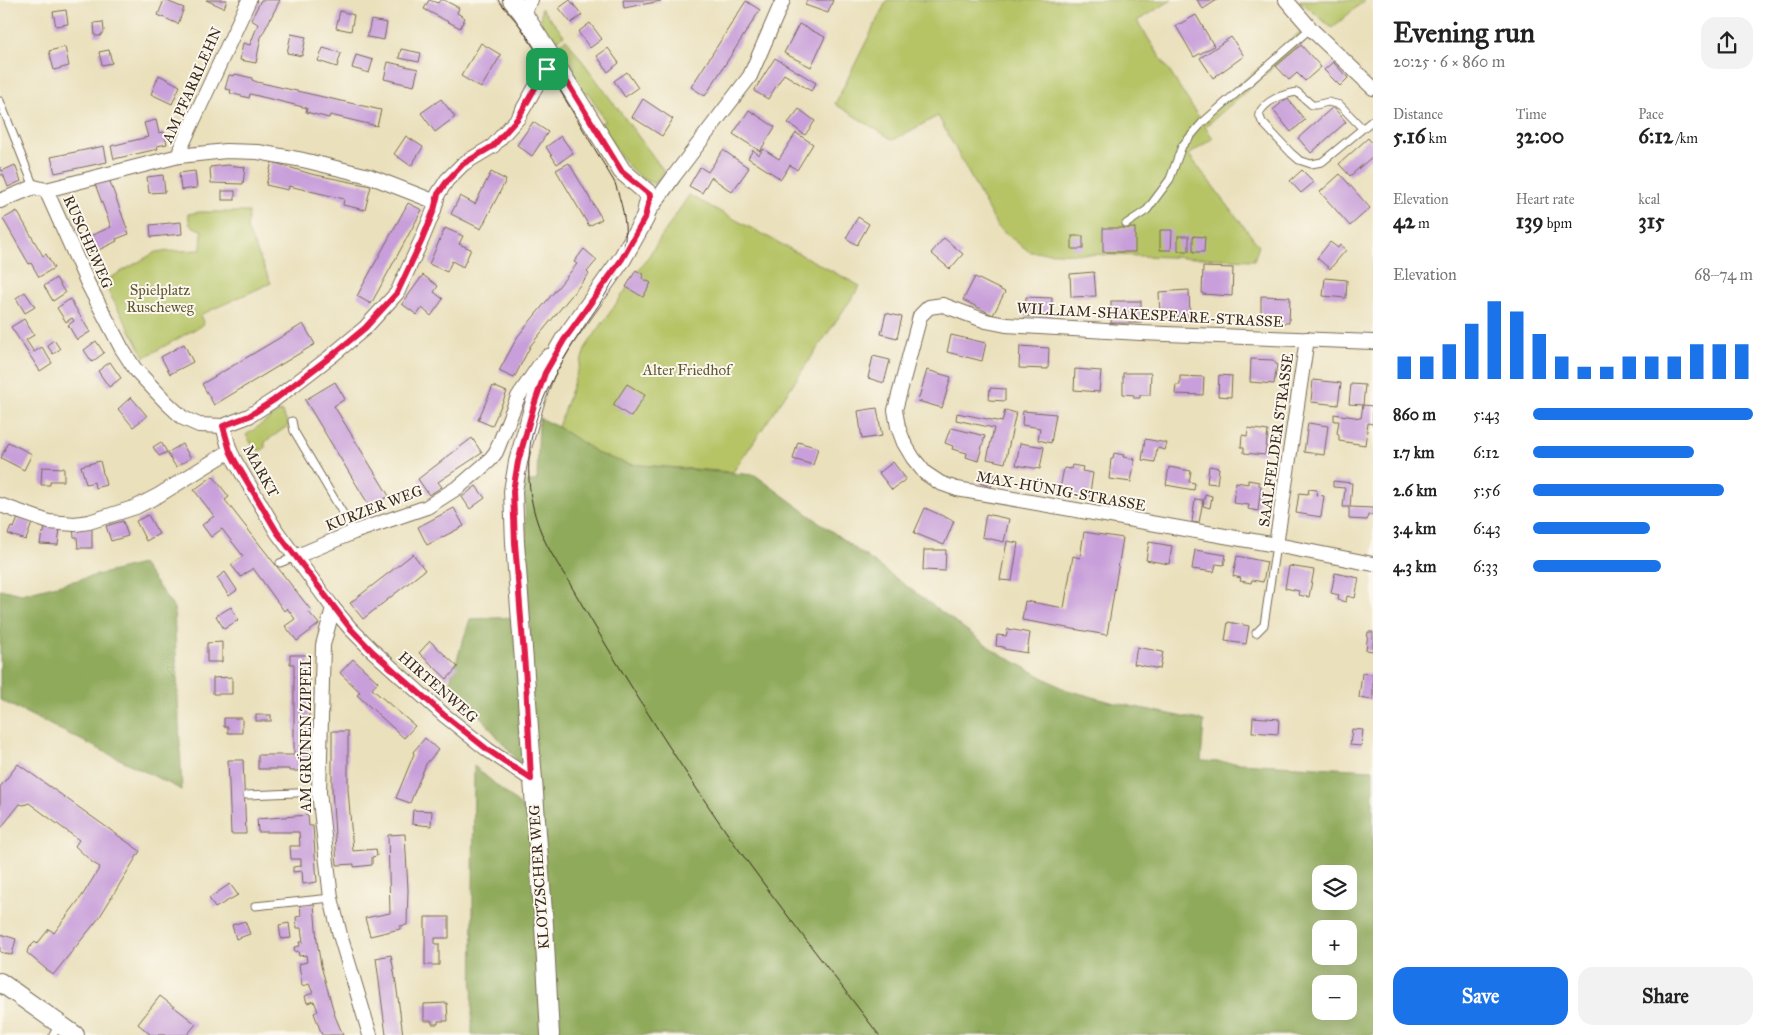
<!DOCTYPE html>
<meta charset="utf-8">
<style>
:root{--surface:#fff;--page:#f2f2f2;--text:#222;--muted:#767676;--accent:#1a73e8}
body{margin:0;font-family:"IM FELL Great Primer",serif;background:var(--page);color:var(--text);height:100vh;display:flex;flex-direction:column;font-size:19px;white-space:nowrap}
*{box-sizing:border-box;margin:0}
p{font-size:16px;color:var(--muted)}
.icon{flex:none;width:28px;height:28px;fill:none;stroke:currentColor;stroke-width:2;stroke-linecap:round;stroke-linejoin:round}
.map{position:relative;flex:1;overflow:hidden}
.side{display:flex;flex-direction:column;background:var(--surface);width:400px}
.side>*{flex:none}
.tools{position:absolute;left:1312px;top:865px;display:grid;gap:10px}
.tools a{display:grid;place-items:center;width:45px;height:45px;border-radius:10px;background:var(--surface);box-shadow:0 5px 20px #0002;font-size:25px}
.pin{position:absolute;display:grid;place-items:center;width:42px;height:42px;color:#fff;margin:-21px;border-radius:10px;box-shadow:0 2px 8px #0006}
.round{display:grid;place-items:center;flex:none;width:52px;height:52px;border-radius:15px;background:var(--page)}
.summary{display:flex;align-items:center;justify-content:space-between;height:85px;padding:0 20px}
h1{font-size:28px;font-weight:700;line-height:38px}
.metrics{display:grid;grid-template-columns:repeat(3,1fr);gap:8px;height:85px;padding:5px 20px}
.metrics div{display:grid;align-content:center}
.metrics b{font-size:21px;font-weight:700}
.metrics small{font-size:14px;font-weight:400}
.metrics p{font-size:14px}
.chart{height:140px;padding:10px 20px}
.chart p{display:flex;justify-content:space-between}
.chart svg{width:100%;height:90px;margin-top:5px;stroke:var(--accent);stroke-width:6}
.action{display:flex;gap:10px;margin-top:auto;padding:10px 20px}
.action a{flex:1;height:58px;border-radius:15px;background:var(--accent);color:#fff;font-size:20px;font-weight:700;line-height:58px;text-align:center}
.action a+a{background:var(--page);color:var(--text)}
ul{padding:0 20px;list-style:none;font-size:16px}
li{display:grid;grid-template-columns:80px 60px 1fr;align-items:center;height:38px}
li i{height:12px;border-radius:6px;background:var(--accent)}
main{display:flex;flex:1;min-height:0}
.map>svg:first-child{display:block}
</style>
<main>
<div class="map">
<svg width="1373" height="1035" viewBox="0 0 1373 1035">
<rect width="100%" height="100%" fill="#fbf7ec"/>
<filter id="ink" filterUnits="userSpaceOnUse"><feTurbulence type="fractalNoise" baseFrequency=".02" numOctaves="2"/><feDisplacementMap in="SourceGraphic" scale="10" xChannelSelector="R" yChannelSelector="G"/><feConvolveMatrix kernelMatrix="1 2 1 2 8 2 1 2 1" color-interpolation-filters="sRGB"/></filter>
<filter id="wash" filterUnits="userSpaceOnUse"><feTurbulence type="fractalNoise" baseFrequency=".0096" numOctaves="4" result="noise"/><feDisplacementMap in="SourceGraphic" scale="20" xChannelSelector="R" yChannelSelector="G"/><feGaussianBlur stdDeviation="1.12" result="paint"/><feColorMatrix in="noise" values="0 0 0 0 0 0 0 0 0 0 0 0 0 0 0 0 0 1.4 0 .05"/><feComposite in="paint" operator="in"/></filter>
<g filter="url(#wash)">
<rect width="100%" height="100%" fill="#eae0bc"/>
<!-- green -->
<g fill="#b6c466" stroke="#787742">
<polygon points="887,0 1172,0 1137,21 1200,119 1300,32 1306,39 1205,127 1213,138 1189,155 1259,246 1254,260 1030,252 998,228 938,116 893,140 835,104"/>
<polygon points="1299,0 1365,0 1332,28"/>
<polygon points="541,8 564,35 552,44 541,25"/>
<path d="M566,39L664,171L655,184C628,176 615,146 600,124L605,121L588,92L582,94L553,48Z"/>
<polygon points="689,195 860,286 733,472 628,464 599,454 558,427 586,347 636,275"/>
<polygon points="200,212 249,212 247,229 271,283 200,315 204,324 145,357 103,282 156,252 201,250 202,231 190,225 188,214"/>
<path d="M281,411L289,425L265,442V448C256,456 251,442 246,435Z"/>
</g>
<!-- forest -->
<g fill="#90aa5b" stroke="#666a3c" fill-rule="evenodd">
<path d="M539,418L558,427L599,454L628,464L755,475L995,651L1064,689L1111,702L1204,721L1201,761L1373,770V1035H472L474,766L528,812L532,679L524,483L537,480ZM1321,874H1349V901H1321ZM1321,929H1349V956H1321ZM1321,984H1349V1011H1321Z"/>
<polygon points="142,564 174,608 182,790 0,700 0,589 21,594"/>
<polygon points="518,617 528,773 450,681 470,619"/>
</g>
<g id="blocks">
<!-- building -->
<g fill="#c89fda">
<polygon points="164,0 184,8 178,24 158,15"/>
<polygon points="206,0 227,0 224,8"/>
<polygon points="261,0 280,0 261,37 256,63 240,60 243,43 250,45 258,24 251,20"/>
<polygon points="429,0 438,3 440,0 444,0 459,8 457,13 465,18 460,28 424,9"/>
<polygon points="570,0 582,15 571,23 559,8"/>
<polygon points="623,0 661,0 661,1 624,8"/>
<polygon points="807,0 833,0 828,13 805,5"/>
<polygon points="1197,0 1217,0 1203,9"/>
<polygon points="746,1 760,10 705,96 691,87"/>
<polygon points="66,10 68,24 56,26 53,12"/>
<polygon points="340,11 354,15 351,31 336,28"/>
<polygon points="1196,15 1214,46 1194,57 1176,26"/>
<polygon points="371,20 387,23 384,40 367,37"/>
<polygon points="103,22 104,31 100,36 95,36 94,23"/>
<polygon points="590,23 602,39 590,48 578,32"/>
<polygon points="799,24 825,37 811,67 784,53"/>
<polygon points="291,34 306,37 302,56 287,53"/>
<polygon points="1231,37 1244,56 1213,78 1200,58"/>
<polygon points="481,43 501,55 481,88 461,76"/>
<polygon points="1301,45 1321,67 1305,81 1297,73 1289,80 1276,66"/>
<polygon points="65,47 69,66 54,70 49,51"/>
<polygon points="323,48 341,53 337,67 318,61"/>
<polygon points="608,48 619,63 608,72 597,56"/>
<polygon points="401,49 421,53 419,62 399,58"/>
<polygon points="109,50 112,63 102,65 99,52"/>
<polygon points="356,55 373,60 369,73 352,68"/>
<polygon points="775,58 816,83 811,91 784,74 768,99 754,91"/>
<polygon points="388,62 418,69 414,86 384,79"/>
<polygon points="1333,62 1348,78 1340,86 1324,70"/>
<polygon points="627,72 638,88 625,97 614,81"/>
<polygon points="235,74 252,78 252,80 257,82 381,110 377,126 330,115 329,118 306,112 307,108 250,94 249,98 230,93 231,90 225,89 229,75 234,76"/>
<polygon points="159,75 180,86 172,104 151,94"/>
<polygon points="1287,98 1305,120 1291,132 1273,110"/>
<polygon points="441,99 455,117 435,132 421,113"/>
<polygon points="643,99 673,119 662,136 632,117"/>
<polygon points="1333,107 1346,122 1311,153 1298,138"/>
<polygon points="799,109 815,121 805,135 788,123"/>
<polygon points="749,110 775,127 760,151 733,134"/>
<polygon points="156,120 159,133 164,132 167,144 157,146 158,149 114,159 111,146 148,137 144,123"/>
<polygon points="533,122 548,132 532,156 517,145"/>
<polygon points="796,133 813,144 797,170 790,165 781,179 748,158 753,150 759,155 763,149 779,159"/>
<polygon points="406,136 423,147 411,166 394,154"/>
<polygon points="561,136 573,153 557,164 546,147"/>
<polygon points="1368,138 1373,144 1373,156 1350,176 1339,164"/>
<polygon points="104,146 107,162 55,173 51,157"/>
<polygon points="723,150 749,168 732,192 711,177 702,193 689,186 700,167 708,172"/>
<polygon points="272,162 311,174 371,186 365,210 343,205 344,199 289,186 288,190 266,185"/>
<polygon points="569,163 602,219 589,226 556,170"/>
<polygon points="15,165 21,181 8,187 3,174 0,176 0,167 2,171"/>
<polygon points="228,165 245,167 243,184 211,183 210,167"/>
<polygon points="1302,170 1314,182 1301,193 1290,181"/>
<polygon points="195,171 197,188 181,190 179,173"/>
<polygon points="491,172 506,180 481,229 451,214 460,196 475,204"/>
<polygon points="1340,174 1370,208 1350,226 1320,192"/>
<polygon points="163,175 165,192 149,193 147,177"/>
<polygon points="109,179 129,234 116,239 117,241 105,247 90,254 83,239 111,227 95,184"/>
<rect x="222" y="191" width="13" height="9"/>
<polygon points="408,203 422,210 371,304 357,296"/>
<polygon points="17,211 43,256 46,254 54,268 39,277 31,263 29,264 3,219"/>
<polygon points="858,217 869,224 857,245 846,238"/>
<polygon points="181,222 182,234 151,237 150,225"/>
<polygon points="445,228 463,236 459,244 471,249 463,267 452,261 447,272 429,264"/>
<rect x="1103" y="228" width="32" height="24"/>
<polygon points="1160,230 1172,230 1171,250 1160,250"/>
<rect x="1072" y="236" width="11" height="13"/>
<rect x="1178" y="236" width="11" height="15"/>
<polygon points="1193,236 1205,237 1204,252 1193,252"/>
<polygon points="944,238 963,254 950,269 931,253"/>
<polygon points="1330,242 1338,248 1340,245 1346,250 1330,269 1317,258"/>
<polygon points="584,249 597,260 587,272 589,274 531,345 514,378 499,371 518,336 577,264 574,262"/>
<polygon points="1203,267 1233,268 1232,296 1202,294"/>
<polygon points="636,270 644,275 642,278 651,283 643,297 626,287"/>
<polygon points="1094,272 1096,296 1071,297 1070,274"/>
<polygon points="423,275 438,286 434,292 443,299 431,316 422,308 417,315 402,304"/>
<polygon points="975,277 1005,292 993,315 963,300"/>
<polygon points="56,278 65,293 53,301 44,286"/>
<polygon points="1325,278 1347,280 1346,298 1323,296"/>
<polygon points="1189,290 1190,316 1160,317 1159,292"/>
<polygon points="25,292 35,307 25,313 16,298"/>
<polygon points="1261,296 1290,297 1289,323 1261,322"/>
<polygon points="1026,297 1052,298 1051,317 1025,316"/>
<polygon points="70,299 90,332 77,340 68,325 74,321 72,318 66,322 57,308"/>
<rect x="1111" y="301" width="30" height="22"/>
<polygon points="886,313 902,317 897,338 881,334"/>
<polygon points="24,319 34,335 26,340 34,352 42,347 52,363 40,371 11,327"/>
<polygon points="303,324 315,344 214,405 202,384"/>
<polygon points="951,335 986,343 982,361 947,352"/>
<polygon points="54,340 60,349 53,354 47,345"/>
<polygon points="96,341 104,353 92,362 84,350"/>
<polygon points="184,344 193,362 170,374 161,357"/>
<polygon points="1020,346 1049,348 1048,369 1019,368"/>
<polygon points="873,356 890,360 884,383 868,378"/>
<polygon points="1251,359 1273,360 1277,365 1274,384 1250,382"/>
<polygon points="110,362 121,378 109,387 98,371"/>
<polygon points="1075,369 1101,371 1099,392 1074,390"/>
<polygon points="927,370 951,377 942,408 918,401"/>
<polygon points="1123,373 1151,373 1150,395 1140,395 1140,398 1134,398 1134,395 1123,394"/>
<polygon points="1219,375 1232,376 1231,397 1218,396"/>
<polygon points="1180,376 1204,377 1203,395 1175,394 1176,385 1180,385"/>
<polygon points="1313,380 1341,383 1338,405 1311,402"/>
<polygon points="335,382 345,399 334,406 389,496 370,507 305,400"/>
<polygon points="627,384 645,395 631,417 613,405"/>
<polygon points="1351,384 1365,385 1363,405 1349,404"/>
<polygon points="493,386 507,392 492,426 478,420"/>
<polygon points="990,388 1005,389 1005,401 989,400"/>
<polygon points="131,397 147,416 133,427 118,409"/>
<polygon points="1363,405 1373,406 1373,424 1368,423 1365,445 1339,441 1339,436 1337,433 1339,421 1334,421 1334,414 1361,418"/>
<polygon points="877,408 882,436 862,439 858,411"/>
<polygon points="1005,410 1016,413 1005,463 987,459 994,428 956,420 957,413 1002,422"/>
<polygon points="1023,411 1056,414 1051,443 1038,440 1040,428 1022,425"/>
<polygon points="1308,423 1328,426 1324,455 1304,452"/>
<polygon points="952,428 985,436 978,461 966,457 967,453 952,449 953,446 945,443 950,429"/>
<polygon points="1248,428 1268,431 1265,455 1244,453 1244,447 1241,447 1242,435 1247,436"/>
<polygon points="472,438 482,453 438,482 442,487 429,495 418,479"/>
<polygon points="1145,439 1167,443 1165,450 1157,448 1155,462 1142,460"/>
<polygon points="8,442 32,454 24,470 1,458"/>
<polygon points="161,442 167,452 159,456 153,447"/>
<polygon points="798,442 818,448 813,465 793,459"/>
<polygon points="1020,443 1044,447 1040,469 1016,465"/>
<polygon points="182,444 191,458 176,467 167,453"/>
<polygon points="1114,453 1124,455 1123,457 1135,459 1131,482 1109,479 1111,459 1113,459"/>
<polygon points="100,461 106,485 95,488 94,482 86,484 81,466"/>
<polygon points="893,462 906,479 892,490 879,473"/>
<polygon points="1072,465 1083,467 1082,471 1093,473 1089,499 1059,494 1064,468 1071,469"/>
<polygon points="1209,466 1219,468 1217,484 1207,483"/>
<polygon points="42,467 64,468 64,481 50,481 50,485 41,485"/>
<polygon points="1169,467 1191,471 1189,482 1195,483 1194,490 1166,485"/>
<polygon points="984,471 995,474 991,487 980,483"/>
<polygon points="213,476 229,497 225,500 310,609 308,611 319,624 297,641 285,626 295,619 287,608 284,611 253,568 241,577 231,565 243,556 222,529 211,537 202,525 214,516 194,490"/>
<polygon points="1248,480 1259,482 1259,485 1261,486 1258,511 1248,509 1249,505 1233,503 1236,482 1248,484"/>
<polygon points="1333,481 1352,483 1350,507 1373,508 1373,515 1368,515 1367,520 1349,519 1349,507 1343,507 1345,488 1333,487"/>
<polygon points="476,486 485,498 470,509 462,497"/>
<polygon points="1309,489 1317,490 1316,495 1324,496 1321,517 1296,513 1299,493 1308,494"/>
<polygon points="1205,494 1212,496 1210,508 1203,506"/>
<polygon points="1195,499 1203,500 1199,523 1192,522"/>
<polygon points="454,508 464,526 427,545 418,527"/>
<polygon points="925,508 954,521 944,545 914,533"/>
<polygon points="986,514 1009,519 1004,542 982,537"/>
<polygon points="148,515 159,534 146,541 136,521"/>
<polygon points="18,518 32,523 26,540 8,534 11,527 14,528"/>
<polygon points="123,521 128,536 111,541 106,526"/>
<polygon points="45,526 60,528 58,545 40,544 42,533 44,533"/>
<polygon points="73,528 92,528 92,548 78,548 77,537 74,537"/>
<polygon points="1084,532 1123,538 1107,635 1022,620 1025,601 1064,608 1073,556 1080,558"/>
<polygon points="1007,541 1018,543 1012,581 1000,580"/>
<polygon points="1149,542 1172,546 1169,564 1146,560"/>
<polygon points="924,550 946,550 945,571 923,570"/>
<polygon points="1195,550 1226,555 1224,565 1216,564 1214,572 1192,569"/>
<polygon points="413,554 425,570 363,619 350,603"/>
<polygon points="1237,556 1267,562 1263,582 1252,580 1251,583 1240,581 1241,578 1233,576"/>
<polygon points="1289,566 1314,570 1309,597 1298,595 1299,591 1285,588"/>
<polygon points="225,572 237,590 229,596 217,578"/>
<polygon points="1335,573 1359,578 1355,598 1347,596 1346,602 1338,600 1339,595 1331,593"/>
<polygon points="231,607 238,620 224,629 216,616"/>
<polygon points="1228,622 1249,626 1246,644 1225,641"/>
<polygon points="1008,629 1030,633 1027,653 1004,649 1004,647 996,646 997,635 1006,636"/>
<polygon points="1368,632 1373,632 1373,651 1366,650"/>
<polygon points="430,641 458,667 447,679 419,653"/>
<polygon points="222,642 222,662 207,662 207,643"/>
<polygon points="1137,647 1163,652 1160,669 1134,664"/>
<polygon points="290,655 309,655 309,762 304,762 304,771 289,771 289,769 258,769 258,755 294,755 294,664 290,664"/>
<polygon points="353,659 378,682 372,689 415,726 404,738 357,695 360,692 340,673"/>
<polygon points="1362,673 1373,674 1373,700 1359,698"/>
<polygon points="232,677 232,694 213,694 213,678"/>
<rect x="256" y="715" width="15" height="6"/>
<polygon points="1253,717 1279,719 1278,734 1252,732"/>
<polygon points="224,718 242,718 242,733 228,733 228,727 224,727"/>
<polygon points="1352,729 1363,730 1361,746 1350,745"/>
<polygon points="332,731 348,731 348,789 353,851 376,849 377,856 372,857 372,865 354,867 354,864 337,865 332,789"/>
<polygon points="425,738 438,750 426,764 410,803 396,798 414,754 413,752"/>
<polygon points="228,760 243,760 246,834 231,834"/>
<polygon points="18,764 140,851 99,918 53,975 27,953 28,949 35,942 37,944 49,929 54,933 82,896 100,867 93,863 75,846 79,840 29,803 24,805 20,804 0,829 0,787"/>
<polygon points="413,810 432,811 431,826 412,824"/>
<polygon points="308,815 309,826 313,826 317,882 303,884 302,871 293,872 293,867 301,866 301,859 291,859 290,846 300,846 299,832 258,832 257,819"/>
<polygon points="405,834 408,890 407,925 400,926 400,929 370,936 365,918 390,913 388,835"/>
<polygon points="230,884 238,895 215,908 209,898"/>
<polygon points="300,904 314,904 317,941 321,966 335,1016 343,1035 322,1035 314,1013 318,1011 314,1001 307,1003 305,996 313,993 309,984 302,986 299,964 307,962 306,955 299,956 298,951 295,952 294,947 300,946 299,942 303,942 301,928 297,928 296,917 301,916"/>
<polygon points="425,917 449,917 449,938 435,938 435,944 439,944 439,965 425,965"/>
<polygon points="245,921 250,934 236,939 232,925"/>
<polygon points="289,923 291,938 281,939 279,925"/>
<polygon points="0,934 16,939 12,955 0,952"/>
<polygon points="391,955 396,983 403,1035 386,1035 376,958"/>
<polygon points="160,996 196,1024 187,1035 151,1035 138,1024"/>
<polygon points="447,1003 448,1021 438,1021 438,1024 432,1024 432,1021 424,1021 424,1004"/>
</g>
</g>
</g>
<g filter="url(#ink)">
<use href="#blocks" fill-opacity="0" stroke="#786a55" stroke-width="1"/>
<g fill="none" stroke-linecap="round" stroke-linejoin="round">
<defs>
<g id="service">
<polyline points="0,101 34,187"/>
<path d="M1362,128L1340,105L1328,102L1316,105H1312L1297,92C1284,94 1265,100 1259,114L1262,122L1291,153L1299,160L1311,164L1322,162L1373,120"/>
<polyline points="1126,224 1147,210 1170,179 1182,146 1202,123 1311,28"/>
<polyline points="292,421 294,431 354,532"/>
<polyline points="280,563 295,557"/>
<polyline points="1256,633 1264,625 1276,545"/>
<polyline points="247,795 319,792"/>
<polyline points="255,906 331,898"/>
<polyline points="53,1035 60,1024"/>
</g>
<g id="minor">
<polyline points="1286,0 1312,30 1373,88"/>
<polyline points="522,12 531,0"/>
<polyline points="179,156 181,147 249,0"/>
<polyline points="46,190 88,284 122,349 135,369 167,403 183,418 199,425 223,426 249,416 274,400 330,357 365,328 397,293 422,239 434,210 438,194 447,180 463,164 493,146 518,118 543,74 554,61"/>
<polyline points="0,201 34,187 46,190 179,156 226,151 258,152 303,160 369,176 436,202"/>
<polyline points="649,211 674,176 750,76 783,0"/>
<polyline points="1373,342 1140,333 1006,325 986,321 943,305 929,307 920,316 895,410 898,427 904,443 913,458 925,473 940,483 957,489 1276,545 1373,564"/>
<polyline points="223,426 230,451 235,461 277,532 333,608 350,628 373,651 444,715 488,750 531,779"/>
<polyline points="0,505 49,522 75,524 89,522 136,507 159,495 230,451"/>
<polyline points="1276,545 1307,339"/>
<polyline points="295,557 354,532 427,507 460,486 489,461 496,452 518,397 539,366 548,356"/>
<polyline points="333,608 323,645 319,792 331,898 340,935 370,1035"/>
</g>
<g id="tertiary">
<polyline points="512,0 522,12 546,49 622,171 650,195 645,218 622,259 564,340 545,373 534,405 518,462 513,491 515,543 544,925 550,1035"/>
<polyline points="0,982 75,1035"/>
</g>
</defs>
<!-- service casing -->
<use href="#service" stroke="#786a55" stroke-width="9"/>
<!-- minor casing -->
<use href="#minor" stroke="#786a55" stroke-width="16"/>
<!-- tertiary casing -->
<use href="#tertiary" stroke="#786a55" stroke-width="20"/>
<!-- service -->
<use href="#service" stroke="#fff" stroke-width="7"/>
<!-- minor -->
<use href="#minor" stroke="#fff" stroke-width="14"/>
<!-- tertiary -->
<use href="#tertiary" stroke="#fff" stroke-width="18"/>
<!-- tram -->
<path stroke="#3b2a1e" stroke-width="1" d="M498,0L521,27L534,47L615,183C621,202 627,221 625,241C622,273 603,299 585,325C562,361 539,397 531,440C526,471 529,503 541,532C548,550 560,567 570,584C586,612 603,640 620,668C657,729 695,788 736,846C782,910 831,972 879,1035"/>
</g>
</g>
<g fill="none" stroke-linecap="round" stroke-linejoin="round" filter="url(#ink)">
<defs>
<polygon id="route" points="554,61 622,172 650,195 645,218 622,259 564,340 545,373 534,405 518,462 513,491 515,543 526,681 531,779 488,750 444,715 372,651 350,628 277,532 235,461 230,451 223,426 249,416 274,400 330,357 365,328 397,293 422,240 434,210 438,194 448,180 463,164 493,146 518,118 543,74"/>
</defs>
<!-- route casing -->
<use href="#route" stroke="#fff" stroke-width="10"/>
<!-- route -->
<use href="#route" stroke="#e11d48" stroke-width="6"/>
</g>
<g text-anchor="middle" dominant-baseline="central" stroke-width="4" stroke-linejoin="round" paint-order="stroke">
<!-- street labels -->
<g font-size="15" fill="#3b2a1e" stroke="#fbf7ec">
<text transform="translate(192 85) rotate(-66)">AM PFARRLEHN</text>
<text transform="translate(88 242) rotate(66)">RUSCHEWEG</text>
<text transform="translate(1150 315) rotate(3)">WILLIAM-SHAKESPEARE-STRASSE</text>
<text transform="translate(1276 440) rotate(-82)">SAALFELDER STRASSE</text>
<text transform="translate(261 471) rotate(61)">MARKT</text>
<text transform="translate(1061 491) rotate(10)">MAX-HÜNIG-STRASSE</text>
<text transform="translate(374 508) rotate(-21)">KURZER WEG</text>
<text transform="translate(438 687) rotate(41)">HIRTENWEG</text>
<text transform="translate(306 734) rotate(-90)">AM GRÜNEN ZIPFEL</text>
<text transform="translate(539 877) rotate(-94)">KLOTZSCHER WEG</text>
</g>
<!-- park labels -->
<g font-size="15" fill="#605834" stroke="#fbf7ec">
<text x="160" y="290">Spielplatz<tspan x="160" dy="17">Ruscheweg</tspan></text>
<text x="687" y="370">Alter Friedhof</text>
</g>
</g>
</svg>
<div class="tools">
<a><svg class="icon" aria-label="layers" viewBox="0 0 24 24"><path d="M12 4l9 5-9 5-9-5zM3 14l9 5 9-5"/></svg></a>
<a>+</a>
<a>−</a>
</div>
<div class="pin" style="left:547px;top:69px;background:#1e9e55"><svg class="icon" aria-label="arrive" viewBox="0 0 24 24"><path d="M6 21V4h12l-3 4 3 4H6"/></svg></div>
</div>
<section class="side">
<div class="summary"><div><h1>Evening run</h1><p>20:25 · 6 × 860 m</p></div><a class="round"><svg class="icon" aria-label="share" viewBox="0 0 24 24"><path d="M12 15V3M7 8l5-5 5 5M5 13v7h14v-7"/></svg></a></div>
<div class="metrics">
<div><p>Distance</p><b>5.16<small> km</small></b></div>
<div><p>Time</p><b>32:00</b></div>
<div><p>Pace</p><b>6:12<small> /km</small></b></div>
</div>
<div class="metrics">
<div><p>Elevation</p><b>42<small> m</small></b></div>
<div><p>Heart rate</p><b>139<small> bpm</small></b></div>
<div><p>kcal</p><b>315</b></div>
</div>
<div class="chart"><p><span>Elevation</span>68–74 m</p>
<svg viewBox="0 0 160 44" preserveAspectRatio="none"><path d="M5 44V33M15 44V33M25 44V27M35 44V17M45 44V6M55 44V11M65 44V22M75 44V33M85 44V38M95 44V38M105 44V33M115 44V33M125 44V33M135 44V27M145 44V27M155 44V27"/></svg>
</div>
<ul>
<li><b>860 m</b>5:43<i style="width:100%"></i></li>
<li><b>1.7 km</b>6:12<i style="width:73%"></i></li>
<li><b>2.6 km</b>5:56<i style="width:87%"></i></li>
<li><b>3.4 km</b>6:43<i style="width:53%"></i></li>
<li><b>4.3 km</b>6:33<i style="width:58%"></i></li>
</ul>
<div class="action"><a>Save</a><a>Share</a></div>
</section>
</main>
